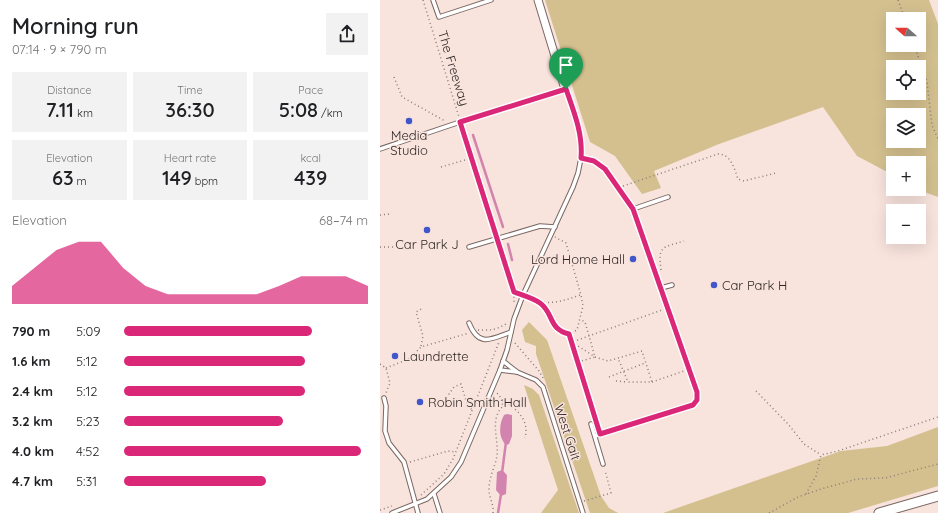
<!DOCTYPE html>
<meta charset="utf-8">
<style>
:root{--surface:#fff;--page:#f2f2f2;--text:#202124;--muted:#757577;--accent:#db2777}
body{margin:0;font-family:Quicksand,sans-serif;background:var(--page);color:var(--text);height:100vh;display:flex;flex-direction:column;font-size:15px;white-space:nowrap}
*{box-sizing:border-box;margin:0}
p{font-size:13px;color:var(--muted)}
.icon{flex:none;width:22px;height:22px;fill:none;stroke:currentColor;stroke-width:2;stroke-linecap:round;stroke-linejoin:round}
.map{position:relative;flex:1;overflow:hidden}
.side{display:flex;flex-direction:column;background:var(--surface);width:380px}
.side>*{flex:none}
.needle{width:26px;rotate:291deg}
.buttons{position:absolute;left:506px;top:12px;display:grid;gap:8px}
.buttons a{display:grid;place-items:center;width:40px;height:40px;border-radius:0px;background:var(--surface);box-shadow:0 4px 16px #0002;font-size:20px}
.pin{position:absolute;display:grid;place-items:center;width:34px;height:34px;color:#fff;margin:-41px -17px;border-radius:50% 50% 50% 0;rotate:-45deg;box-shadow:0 0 4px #0007}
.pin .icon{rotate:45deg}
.round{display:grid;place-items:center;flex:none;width:42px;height:42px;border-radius:0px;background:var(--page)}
.headline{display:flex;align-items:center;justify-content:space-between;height:68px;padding:0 12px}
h1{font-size:22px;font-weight:600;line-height:30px}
.stats{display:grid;grid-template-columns:repeat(3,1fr);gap:6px;height:68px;padding:4px 12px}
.stats div{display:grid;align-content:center;border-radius:0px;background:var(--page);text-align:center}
.stats b{font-size:20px;font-weight:600}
.stats small{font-size:11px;font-weight:400}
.stats p{font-size:11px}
.chart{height:112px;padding:8px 12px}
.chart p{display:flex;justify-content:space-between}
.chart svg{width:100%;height:72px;margin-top:4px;fill:var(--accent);opacity:.7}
ul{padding:0 12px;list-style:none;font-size:13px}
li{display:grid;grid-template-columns:64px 48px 1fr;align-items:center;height:30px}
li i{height:10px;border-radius:5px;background:var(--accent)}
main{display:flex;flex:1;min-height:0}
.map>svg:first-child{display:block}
</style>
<main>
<section class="side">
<div class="headline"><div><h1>Morning run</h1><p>07:14 · 9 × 790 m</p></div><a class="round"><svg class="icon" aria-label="share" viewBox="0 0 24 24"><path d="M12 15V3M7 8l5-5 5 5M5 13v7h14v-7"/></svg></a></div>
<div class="stats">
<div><p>Distance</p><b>7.11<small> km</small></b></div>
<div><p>Time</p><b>36:30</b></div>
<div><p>Pace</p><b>5:08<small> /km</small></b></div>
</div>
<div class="stats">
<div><p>Elevation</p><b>63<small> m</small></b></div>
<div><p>Heart rate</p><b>149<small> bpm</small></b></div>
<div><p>kcal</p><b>439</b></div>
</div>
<div class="chart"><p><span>Elevation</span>68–74 m</p>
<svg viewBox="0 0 160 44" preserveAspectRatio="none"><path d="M0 44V33L10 22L20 11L30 6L40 6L50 22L60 33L70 38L80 38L90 38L100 38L110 38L120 33L130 27L140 27L150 27L160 33V44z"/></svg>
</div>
<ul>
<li><b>790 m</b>5:09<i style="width:77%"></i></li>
<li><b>1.6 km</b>5:12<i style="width:74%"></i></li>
<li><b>2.4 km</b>5:12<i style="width:74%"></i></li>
<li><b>3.2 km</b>5:23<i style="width:65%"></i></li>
<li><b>4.0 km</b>4:52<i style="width:97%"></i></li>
<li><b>4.7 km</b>5:31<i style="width:58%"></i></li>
</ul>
</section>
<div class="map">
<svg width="558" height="513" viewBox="0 0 558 513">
<rect width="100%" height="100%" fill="#f8e3dd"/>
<!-- green -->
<g fill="#d4c08f" fill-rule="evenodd">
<path d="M165,0H549L558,24V197L536,189H539V163H513V175L477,156L443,107L339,144L274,171L281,188L262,194L235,156L210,142ZM513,19H539V45H513ZM513,67H539V93H513ZM513,115H539V141H513Z"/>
<polygon points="149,322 167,340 221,496 229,508 238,513 210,513 156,354 156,346 145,342 142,330"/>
<polygon points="144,385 153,389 159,395 199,513 161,513 178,490"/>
<polygon points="558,427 558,486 468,513 283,513 461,451 507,446"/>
</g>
<!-- water -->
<g fill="#d284ae">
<path d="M127,414L132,415V436L129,444L126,445C118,437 119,424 124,415Z"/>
<polygon points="122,470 127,475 126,494 121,496 116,490 117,472"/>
</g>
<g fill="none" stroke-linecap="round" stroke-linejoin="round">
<!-- stream -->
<g stroke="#d284ae" stroke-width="2.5">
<polyline points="93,135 123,227"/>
<polyline points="128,244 132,260"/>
<polyline points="122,473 126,442"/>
<polyline points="118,513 121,494"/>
</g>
<defs>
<g id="service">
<polyline points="53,0 59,17 111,0"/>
<polyline points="0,149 80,122 185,89 195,115 201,140 201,158 198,173 193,187 143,295 134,319 127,350 120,370 81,462 71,477 47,499 12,513"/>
<polyline points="201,158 214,161 225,169 253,209 317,392 317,400 313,405 215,436"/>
<polyline points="253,209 288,197"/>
<polyline points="89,247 160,226 175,227"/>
<polyline points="281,288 292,285"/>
<path d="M89,323C99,348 111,339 131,332"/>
<polyline points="123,361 137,372 156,380 163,387 203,513"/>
<polyline points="120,370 137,372"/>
<polyline points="4,398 6,406 5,431 9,443 24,462 38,513"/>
<polyline points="211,424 223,464"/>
<polyline points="54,494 60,513"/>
</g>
<polyline id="minor" points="158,0 185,89"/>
<polyline id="tertiary" points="499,513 558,496"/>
</defs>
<!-- service casing -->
<use href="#service" stroke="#796762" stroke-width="5.5"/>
<!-- minor casing -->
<use href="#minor" stroke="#796762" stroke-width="9"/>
<!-- tertiary casing -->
<use href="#tertiary" stroke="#796762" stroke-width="11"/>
<!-- path -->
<g stroke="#8b7d7a" stroke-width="1.5" stroke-dasharray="1 3" stroke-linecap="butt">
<polyline points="43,0 79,117"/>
<polyline points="518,0 525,19"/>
<polyline points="534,45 547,82 552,125 558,139"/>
<polyline points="14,77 22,97 65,121"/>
<polyline points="82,127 116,234"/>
<polyline points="61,167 92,158"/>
<path d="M243,186L338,154C351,154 354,168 358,179L364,181L396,173"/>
<polyline points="0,215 10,214"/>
<polyline points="119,243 134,292 134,303"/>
<polyline points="0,247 14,247"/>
<path d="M281,270C278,245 282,248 304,241"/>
<polyline points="149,298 160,302 168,311 171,322 176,328 189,334 197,330 203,306 201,295 186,243 175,237"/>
<path d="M160,302C175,304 186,300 200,295"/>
<path d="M98,330C112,330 113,331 126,324"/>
<polyline points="189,334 192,342 215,357 228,361 262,351 272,382 248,382 238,358"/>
<polyline points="135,343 159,371 163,378"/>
<polyline points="41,346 43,336 36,312 43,308"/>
<polyline points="198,362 215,357 205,322 200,319"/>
<polyline points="0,364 6,368 10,383 6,393"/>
<polyline points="6,368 29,359 41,347 89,333"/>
<polyline points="229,377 265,363"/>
<polyline points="236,381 248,382"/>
<polyline points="272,382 304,371"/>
<polyline points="376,391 408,424 424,444 441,455"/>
<path d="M122,400C136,408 150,420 145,438"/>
<polyline points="64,401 74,387 81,384 88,407 93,410"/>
<polyline points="216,421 192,342 282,310"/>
<polyline points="30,462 68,451 76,452"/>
<polyline points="426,494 436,476 441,455 458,451 558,417"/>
<polyline points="41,495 64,474 73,459 119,342"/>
<polyline points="204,501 231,493 225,470"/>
<polyline points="0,510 12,506"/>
<path d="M113,513C114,504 109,498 109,489C109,477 115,467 117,456C119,439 109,420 123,406L121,398L117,393"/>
<polyline points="389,513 418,497 441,489 477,479 505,478 558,464"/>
</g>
<!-- service -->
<use href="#service" stroke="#fff" stroke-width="3.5"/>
<!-- minor -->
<use href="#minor" stroke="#fff" stroke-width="7"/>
<!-- tertiary -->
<use href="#tertiary" stroke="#fff" stroke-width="9"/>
</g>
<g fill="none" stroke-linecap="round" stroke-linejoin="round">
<defs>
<path id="route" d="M186,89C194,112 203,134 201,158L214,161L225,169L253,209L317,392V400L313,405L220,434L189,334C168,329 174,313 160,303C153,298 142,295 134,292L80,122Z"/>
</defs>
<!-- route casing -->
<use href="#route" stroke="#fff" stroke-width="8"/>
<!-- route -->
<use href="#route" stroke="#db2777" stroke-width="5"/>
</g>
<!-- markers -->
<g fill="#4056ca" stroke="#f8e3dd" stroke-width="1.5">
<circle cx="29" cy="121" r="4"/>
<circle cx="47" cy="230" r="4"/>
<circle cx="253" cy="259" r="4"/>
<circle cx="334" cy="285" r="4"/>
<circle cx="15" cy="356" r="4"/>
<circle cx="40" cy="402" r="4"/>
</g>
<g text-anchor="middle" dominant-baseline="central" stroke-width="3" stroke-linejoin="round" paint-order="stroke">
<!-- street labels -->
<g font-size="13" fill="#2f2725" stroke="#f8e3dd">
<text transform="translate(74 68) rotate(73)">The Freeway</text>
<text transform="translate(188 432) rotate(72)">West Gait</text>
</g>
<!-- poi labels -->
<g font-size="13" fill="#2f2725" stroke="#f8e3dd" text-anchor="start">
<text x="29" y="135" text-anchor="middle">Media<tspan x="29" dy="15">Studio</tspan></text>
<text x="47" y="244" text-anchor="middle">Car Park J</text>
<text x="245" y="259" text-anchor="end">Lord Home Hall</text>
<text x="342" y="285">Car Park H</text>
<text x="23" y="356">Laundrette</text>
<text x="48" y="402">Robin Smith Hall</text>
</g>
</g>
</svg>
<div class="buttons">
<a><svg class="needle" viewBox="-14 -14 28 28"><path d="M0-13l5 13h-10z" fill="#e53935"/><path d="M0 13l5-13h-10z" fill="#757577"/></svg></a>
<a><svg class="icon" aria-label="locate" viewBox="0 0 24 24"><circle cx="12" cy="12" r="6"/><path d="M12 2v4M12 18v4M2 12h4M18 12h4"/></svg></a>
<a><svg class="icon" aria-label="layers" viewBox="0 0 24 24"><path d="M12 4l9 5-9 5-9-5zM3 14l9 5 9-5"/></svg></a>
<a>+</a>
<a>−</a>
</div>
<div class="pin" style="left:186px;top:89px;background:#1e9e55"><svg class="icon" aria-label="arrive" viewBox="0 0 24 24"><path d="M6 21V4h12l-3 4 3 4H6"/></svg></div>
</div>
</main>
